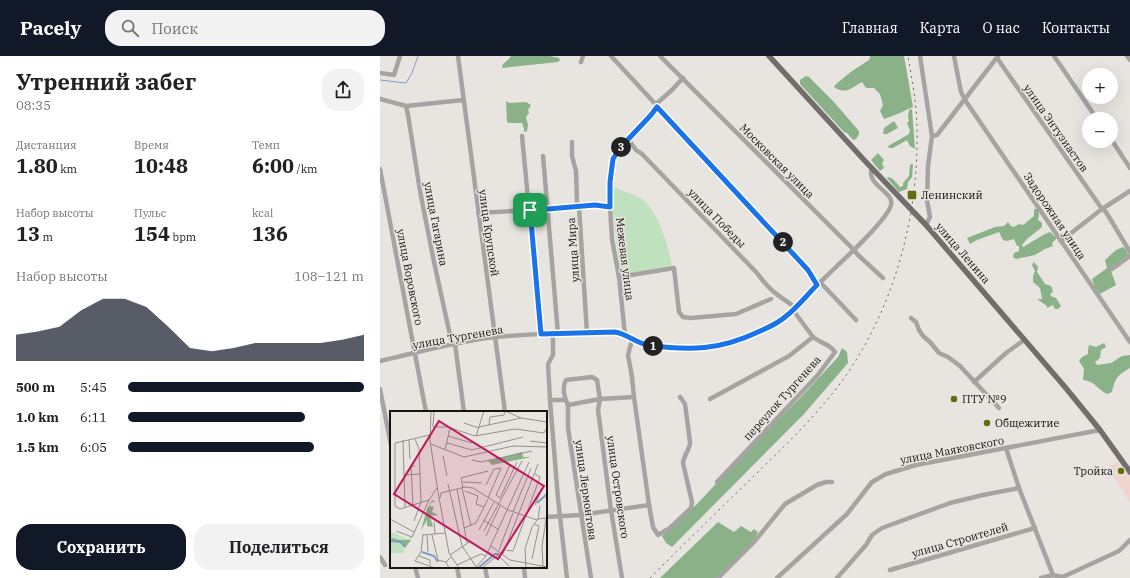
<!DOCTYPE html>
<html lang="ru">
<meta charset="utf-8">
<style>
:root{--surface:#fff;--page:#f2f2f2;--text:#202124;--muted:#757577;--accent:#111827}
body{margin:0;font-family:"IBM Plex Serif",serif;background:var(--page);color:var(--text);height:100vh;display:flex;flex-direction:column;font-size:15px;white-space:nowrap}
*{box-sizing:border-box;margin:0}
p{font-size:13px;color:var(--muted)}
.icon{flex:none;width:22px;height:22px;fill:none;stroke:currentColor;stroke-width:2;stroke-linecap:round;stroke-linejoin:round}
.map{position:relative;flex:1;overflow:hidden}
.side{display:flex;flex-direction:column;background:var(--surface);width:380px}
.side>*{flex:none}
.fabs{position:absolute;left:702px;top:12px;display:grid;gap:8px}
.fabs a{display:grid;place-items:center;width:36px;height:36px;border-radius:50%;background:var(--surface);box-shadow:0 4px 16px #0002;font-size:20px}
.pin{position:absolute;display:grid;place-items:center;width:34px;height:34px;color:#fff;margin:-17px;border-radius:8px;box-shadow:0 2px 6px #0006}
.km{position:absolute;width:20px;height:20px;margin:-10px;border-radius:50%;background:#222;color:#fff;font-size:11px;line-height:20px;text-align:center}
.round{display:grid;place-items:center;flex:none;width:42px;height:42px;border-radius:16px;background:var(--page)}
.summary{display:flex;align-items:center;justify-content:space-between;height:68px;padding:0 16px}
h1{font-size:22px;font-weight:700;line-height:30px}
.figures{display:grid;grid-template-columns:repeat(3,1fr);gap:6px;height:68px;padding:4px 16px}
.figures div{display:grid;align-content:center}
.figures b{font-size:20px;font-weight:700}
.figures small{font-size:11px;font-weight:400}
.figures p{font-size:11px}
.chart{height:112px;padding:8px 16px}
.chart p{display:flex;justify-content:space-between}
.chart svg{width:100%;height:72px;margin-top:4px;fill:var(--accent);opacity:.7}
.cta{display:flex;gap:8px;margin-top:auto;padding:8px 16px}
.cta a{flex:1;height:46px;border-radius:16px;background:var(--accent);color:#fff;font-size:16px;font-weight:700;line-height:46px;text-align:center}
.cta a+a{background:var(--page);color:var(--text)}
ul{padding:0 16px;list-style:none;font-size:13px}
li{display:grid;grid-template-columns:64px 48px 1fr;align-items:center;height:30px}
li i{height:10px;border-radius:5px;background:var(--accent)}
header{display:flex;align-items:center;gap:24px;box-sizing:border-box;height:56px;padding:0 20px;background:var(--accent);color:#fff}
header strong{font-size:19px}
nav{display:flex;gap:22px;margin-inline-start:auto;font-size:14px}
.search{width:280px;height:36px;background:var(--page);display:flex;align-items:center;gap:10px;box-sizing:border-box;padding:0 14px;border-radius:16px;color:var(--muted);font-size:15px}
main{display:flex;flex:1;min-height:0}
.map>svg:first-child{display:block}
</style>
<header>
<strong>Pacely</strong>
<div class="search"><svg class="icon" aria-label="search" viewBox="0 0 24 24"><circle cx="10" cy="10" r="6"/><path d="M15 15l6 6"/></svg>Поиск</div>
<nav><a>Главная</a><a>Карта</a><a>О нас</a><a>Контакты</a></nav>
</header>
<main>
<section class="side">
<div class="summary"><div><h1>Утренний забег</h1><p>08:35</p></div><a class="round"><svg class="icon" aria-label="share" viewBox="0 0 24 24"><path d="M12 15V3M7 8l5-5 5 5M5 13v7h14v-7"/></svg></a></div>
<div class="figures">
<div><p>Дистанция</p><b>1.80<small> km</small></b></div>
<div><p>Время</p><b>10:48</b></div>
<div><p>Темп</p><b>6:00<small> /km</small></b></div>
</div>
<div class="figures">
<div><p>Набор высоты</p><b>13<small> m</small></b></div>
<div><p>Пульс</p><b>154<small> bpm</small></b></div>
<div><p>kcal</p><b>136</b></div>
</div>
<div class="chart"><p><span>Набор высоты</span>108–121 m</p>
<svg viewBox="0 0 160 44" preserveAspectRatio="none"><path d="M0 44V28L10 26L20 23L30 13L40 6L50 6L60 11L70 23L80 36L90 38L100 36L110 33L120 33L130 33L140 33L150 31L160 28V44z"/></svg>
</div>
<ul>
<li><b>500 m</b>5:45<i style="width:100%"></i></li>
<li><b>1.0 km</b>6:11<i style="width:75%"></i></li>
<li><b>1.5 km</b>6:05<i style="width:79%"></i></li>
</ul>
<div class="cta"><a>Сохранить</a><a>Поделиться</a></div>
</section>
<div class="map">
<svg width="750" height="522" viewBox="0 0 750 522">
<rect width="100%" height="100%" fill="#e8e5e0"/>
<!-- commercial -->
<polygon fill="#eed5ce" points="736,406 742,409 750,420 750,447 732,419 730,411"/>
<!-- green -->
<path fill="#c0e1bd" d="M233,131C242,135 254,138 262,143C278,154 289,191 292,210L248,218L239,208L233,156Z"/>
<!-- forest -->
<g fill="#8ab188">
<polygon points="131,0 170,0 179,2 180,4 178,6 122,12 123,8 128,4"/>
<path d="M490,0H524L533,51C523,55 514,60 504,63L500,55L503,49L500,38L494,32H486L482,26C471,32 466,39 454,31L455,29L472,15L489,4L490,1Z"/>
<polygon points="426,20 429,21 453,45 479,75 479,78 476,83 473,84 467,77 464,76 420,28 420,24"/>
<polygon points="126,45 129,47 146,46 151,49 148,54 149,57 146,61 148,69 147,75 144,76 144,72 142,67 129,67 127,66"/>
<polygon points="532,53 535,93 530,90 527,84 513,92 509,92 508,90 529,78 530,74 527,67 529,65 528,60 529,54"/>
<polygon points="514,65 518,72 507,78 503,78 504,72"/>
<polygon points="498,97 504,104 502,107 504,112 500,115 491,104"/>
<polygon points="532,108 533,109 532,121 528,126 527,133 519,136 507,122 508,121 513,123 520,131 523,130 523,127 529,120 530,109"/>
<polygon points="654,153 658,153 659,159 658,164 662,167 662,171 647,183 642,189 643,191 665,178 670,176 677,182 672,187 673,190 665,193 655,199 636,203 633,201 634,197 639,195 639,190 637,190 634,183 627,185 623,184 619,176 597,184 590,188 587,182 615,171 624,170 628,166 631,170 634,171 639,168 643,169 654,160"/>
<polygon points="743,191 747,195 748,199 730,212 736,229 720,238 715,232 712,223 727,212 725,204 736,194"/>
<polygon points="654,206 658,211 657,216 665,228 671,230 673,236 670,238 671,240 676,242 681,250 678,253 675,253 673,249 667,252 667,250 657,243 662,243 660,232 653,226 653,220 655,215 652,209"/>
<path d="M724,287L726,291L721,294L720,302L715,306L717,309L731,307L742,300L750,299V312C737,319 735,323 732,336L727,338C717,333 715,325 703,324L704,313L699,305L702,301L708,298V294L709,289L716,291Z"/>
<polygon points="462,292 467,296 468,307 424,358 292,491 286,487 282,480 317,448 363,399 422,340 458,301"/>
<polygon points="338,466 354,476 361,470 371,476 374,473 378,476 374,484 336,522 280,522"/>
</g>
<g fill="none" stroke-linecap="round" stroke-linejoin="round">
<!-- stream -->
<polyline stroke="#819bc8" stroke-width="1" points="0,24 26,27 32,17 38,0"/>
<!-- minor -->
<g stroke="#a6a4a3" stroke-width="4.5">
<polyline points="78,0 125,356"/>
<polyline points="231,0 429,214 437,229"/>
<polyline points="280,0 474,194 478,199 503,222"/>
<polyline points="540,0 552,80"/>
<polyline points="574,0 581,36 585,44 750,286"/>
<polyline points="674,0 717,63"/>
<polyline points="747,0 750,4"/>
<polyline points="617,2 722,153 726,156 750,196"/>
<polyline points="201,6 203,0"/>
<polyline points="0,17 14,19 20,0"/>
<polyline points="0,43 26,50 83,44"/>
<polyline points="276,48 292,34 303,22"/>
<polyline points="26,50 28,59 40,135 54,206 72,288"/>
<polyline points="142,80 161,278"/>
<path d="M248,83L256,94L262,98L377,217C390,235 397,239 415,251"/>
<polyline points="731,83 750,112"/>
<polyline points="192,86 192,100 196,115 197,146 199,151 207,277"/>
<polyline points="163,100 178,278"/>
<polyline points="0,113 46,356"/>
<polyline points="98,157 150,154 159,151 168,153 215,149 230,151"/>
<polyline points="546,169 550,161 547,144 548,110 552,80 557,79 618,0"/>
<polyline points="681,185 722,153 750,135"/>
<polyline points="732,213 750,200"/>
<polyline points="239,221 294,212 299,256 303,261 311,262 356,258 391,243"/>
<polyline points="440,226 476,264"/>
<polyline points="531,262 536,266 539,274 543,280 550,286 559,297 568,301 580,310 619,352"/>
<polyline points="173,278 173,299 168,308 170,344 178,443 187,522"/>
<polyline points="245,279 239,221 232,183 230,151 231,115 233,103 240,92 271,59 277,51"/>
<path d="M252,284L248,299L252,321L254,341L269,449L273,471L278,479L290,472L311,452L312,446L303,407C304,398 310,394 310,386L305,348L300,341"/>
<polyline points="75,288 84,356"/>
<path d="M0,305C35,297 71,287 107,282C149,277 192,277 235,277C247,278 256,287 268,289C309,295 340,294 378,276C387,272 397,268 405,262C412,255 419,247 426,240C437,229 448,219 459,208C470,198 508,162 511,149C515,136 485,129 492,112"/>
<polyline points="594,326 626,297 644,284"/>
<polyline points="0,333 11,389"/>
<polyline points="330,343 409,300 433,281"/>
<polyline points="170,344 185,344"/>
<path d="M188,349C184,342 182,331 186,324L212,321L217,324L220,343L218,354L231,454L242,522"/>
<polyline points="188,349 188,372 211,522"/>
<polyline points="188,349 220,343 254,341"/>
<polyline points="626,392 639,432 673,519"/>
<path d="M337,426L437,320L455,296C450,288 440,287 433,281L413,254"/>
<polyline points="166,461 200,459 269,449"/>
<polyline points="0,501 5,509"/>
<polyline points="35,511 38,522"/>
<polyline points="77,511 79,522"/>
<polyline points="105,511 107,522"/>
<polyline points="144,511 145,522"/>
<polyline points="510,514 655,472"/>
<polyline points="673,519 682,521 687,519 739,495 750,484"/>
<polyline points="338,522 374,486 405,448 437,429 446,426 452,426"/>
<polyline points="397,522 467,458 492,426 506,418 536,409 720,374"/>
<polyline points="457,522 486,489 492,479 502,472 570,447 603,439 639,432"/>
<polyline points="661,522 673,519"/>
</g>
<!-- major -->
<polyline stroke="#726e6c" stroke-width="5.5" points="389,0 485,105 546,169 685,331 720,374 750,416"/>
<!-- rail -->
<path stroke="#646360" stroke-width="1" stroke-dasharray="2 4" stroke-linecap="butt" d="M270,522C305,487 341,452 376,418C398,396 421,375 441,351C507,277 539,172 537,74C537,49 532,24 528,0"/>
</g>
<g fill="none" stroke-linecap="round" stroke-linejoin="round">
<defs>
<path id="route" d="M277,51L428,214L437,229C427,239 417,252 405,261C397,268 387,272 378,276C340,294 310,295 268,289C256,287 247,278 235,276L161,278L150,154L159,151L168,153L215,149L230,151V126L233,103L240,92L271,59Z"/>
</defs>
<!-- route casing -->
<use href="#route" stroke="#fff" stroke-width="8"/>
<!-- route -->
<use href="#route" stroke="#1a73e8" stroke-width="5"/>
</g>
<!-- markers -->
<g fill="#646c12" stroke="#e8e5e0" stroke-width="1.5">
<rect x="527" y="134" width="10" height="10" rx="2"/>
<circle cx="574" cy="343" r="4"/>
<circle cx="607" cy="367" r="4"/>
<circle cx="741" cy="415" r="4"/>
</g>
<g text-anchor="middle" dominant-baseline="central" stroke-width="3" stroke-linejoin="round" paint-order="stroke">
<!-- street labels -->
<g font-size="11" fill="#151413" stroke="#e8e5e0">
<text transform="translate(676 72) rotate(55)">улица Энтузиастов</text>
<text transform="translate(397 105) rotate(45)">Московская улица</text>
<text transform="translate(675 160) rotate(56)">Задорожная улица</text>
<text transform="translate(337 162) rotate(46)">улица Победы</text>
<text transform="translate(56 168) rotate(79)">улица Гагарина</text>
<text transform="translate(109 177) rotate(82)">улица Крупской</text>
<text transform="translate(193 194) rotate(-94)">улица Мира</text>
<text transform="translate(583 197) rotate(49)">улица Ленина</text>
<text transform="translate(245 203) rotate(83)">Межевая улица</text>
<text transform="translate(30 221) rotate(79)">улица Воровского</text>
<text transform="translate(78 281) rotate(-10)">улица Тургенева</text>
<text transform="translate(402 342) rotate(-48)">переулок Тургенева</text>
<text transform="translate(572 394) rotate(-11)">улица Маяковского</text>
<text transform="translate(238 431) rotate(82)">улица Островского</text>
<text transform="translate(206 434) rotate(82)">улица Лермонтова</text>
<text transform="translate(580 484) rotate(-16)">улица Строителей</text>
</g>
<!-- poi labels -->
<g font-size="11" fill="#151413" stroke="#e8e5e0" text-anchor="start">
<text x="541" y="139">Ленинский</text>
<text x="582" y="343">ПТУ №9</text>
<text x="615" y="367">Общежитие</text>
<text x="733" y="415" text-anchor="end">Тройка</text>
</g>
</g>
<!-- overview -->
<g transform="translate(10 355)">
<rect width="157" height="157" fill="#e8e5e0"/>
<path d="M0,120L17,128L24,124L19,130H1ZM1,130L12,133L15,142H0Z" fill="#c0e1bd"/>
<path d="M132,41L133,46H141L102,54L98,50ZM42,89L46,91H42L39,95L44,96L42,101L48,104L40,105L43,116L37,115V109L31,119L37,98ZM3,127L8,129H21L15,137L10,132L0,131Z" fill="#8ab188"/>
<path fill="none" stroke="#819bc8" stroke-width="2" d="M147,92L157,83M0,129L11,131L15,136M32,141L44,145L48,151M88,157L105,143H109"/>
<path fill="none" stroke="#94918e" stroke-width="1" d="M41,0L40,30L48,81L59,142L69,157M44,0L43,16H58L85,25L125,18L154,22L157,16M115,0L131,7L157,11M74,12L89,17M99,14L100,6L114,4L115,0M89,16L131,7M40,24L5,32V95L10,98L39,89L47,77M58,25L82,32M86,25L94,0M13,29L15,96M19,29L20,48M140,30L157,32M57,32L82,39L133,26M41,33L74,46L123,35L157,36M55,39L60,17M53,45L57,65M82,49L91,51L142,40M120,54L106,84L110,87L127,51M14,64L30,63M73,71L92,72M58,73L72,135L87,157M96,74L104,58L111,57L98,87M72,77L81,115M73,77L71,67L98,60M67,78L77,132M75,80L88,85L86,93L94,96M50,87L51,82L75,76L83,77L118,99L147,109M23,94L21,55H25M108,94L132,50M145,94L152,77M123,101L141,57M0,108L24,121M148,108L150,95M93,109L108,118M24,110L31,91L29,38L25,28M44,111L45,123M74,117L86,112L98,88M89,119L104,91M6,120L22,126L39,89M94,120L108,94M32,124L56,122M33,124L31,141L25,150L45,157M37,124L38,141M42,124L48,149L56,151M96,125L110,95M101,135L120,149L157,156M109,139L123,102M116,139L123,140L150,66L145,63M113,143L148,53M60,144L81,130M29,145L40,149V154M142,148L149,115L144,113M67,154L91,143L96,145M153,155L152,135L157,102M86,156L96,145L139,51M59,157L56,151L61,146M92,157L108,144L119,155M136,157L135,138L142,116L148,108L156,107"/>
<path fill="#c2185b" fill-opacity="0.15" stroke="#c2185b" stroke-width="2" d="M49,10L154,75L108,148L4,83Z"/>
<rect width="157" height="157" fill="none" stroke="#151413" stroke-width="2"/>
</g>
</svg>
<div class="fabs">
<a>+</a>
<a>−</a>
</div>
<div class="pin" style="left:150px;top:154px;background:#1e9e55"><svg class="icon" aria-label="arrive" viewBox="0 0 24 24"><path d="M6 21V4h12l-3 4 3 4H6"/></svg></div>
<b class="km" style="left:273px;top:290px">1</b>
<b class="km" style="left:403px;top:186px">2</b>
<b class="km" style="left:241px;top:91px">3</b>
</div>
</main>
